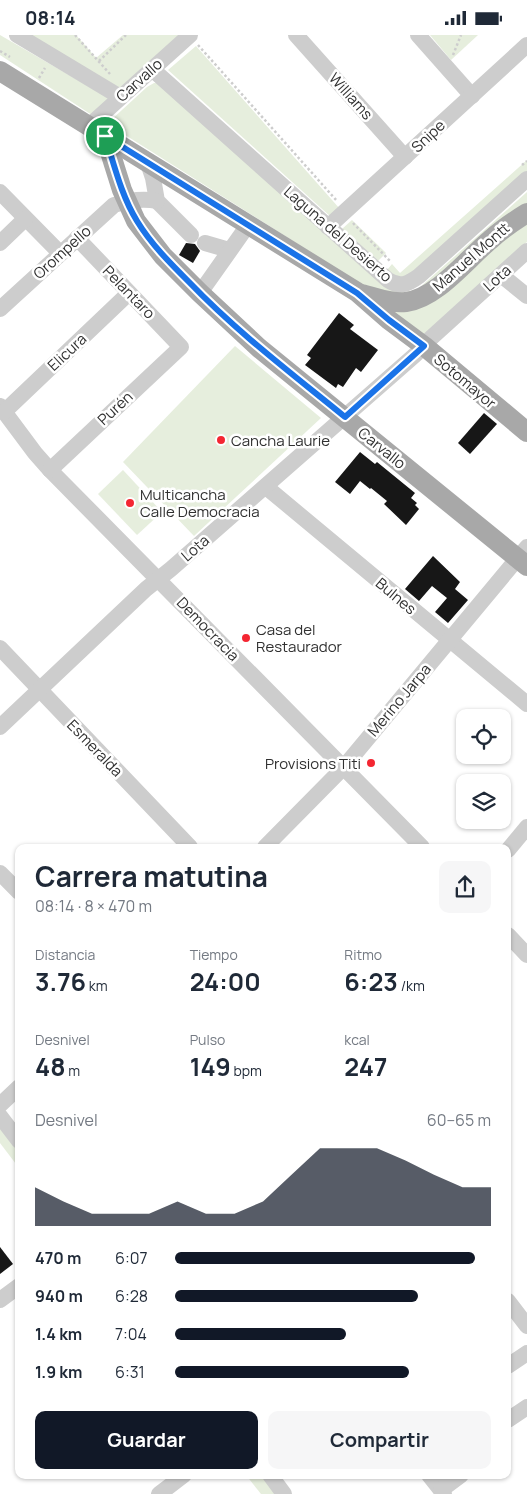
<!DOCTYPE html>
<html lang="es">
<meta charset="utf-8">
<style>
:root{--surface:#fff;--page:#f6f6f7;--text:#1f2937;--muted:#747a83;--accent:#111827}
body{margin:0;font-family:Manrope,sans-serif;background:var(--page);color:var(--text);height:100vh;display:flex;flex-direction:column;font-size:19px;white-space:nowrap}
*{box-sizing:border-box;margin:0}
p{font-size:16px;color:var(--muted)}
.icon{flex:none;width:28px;height:28px;fill:none;stroke:currentColor;stroke-width:2;stroke-linecap:round;stroke-linejoin:round}
.map{position:relative;flex:1;overflow:hidden}
.drawer{position:absolute;left:15px;top:809px;width:496px;height:635px;display:flex;flex-direction:column;background:var(--surface);border-radius:10px;box-shadow:0 1px 4px #0004}
.drawer>*{flex:none}
.fabs{position:absolute;left:456px;top:674px;display:grid;gap:10px}
.fabs a{display:grid;place-items:center;width:55px;height:55px;border-radius:10px;background:var(--surface);box-shadow:0 1px 4px #0004;font-size:25px}
.pin{position:absolute;display:grid;place-items:center;width:42px;height:42px;color:#fff;margin:-21px;border:2px solid #fff;border-radius:50%;box-shadow:0 1px 5px #0007}
.round{display:grid;place-items:center;flex:none;width:52px;height:52px;border-radius:10px;background:var(--page)}
.head{display:flex;align-items:center;justify-content:space-between;height:85px;padding:0 20px}
h1{font-size:28px;font-weight:700;line-height:38px}
.figures{display:grid;grid-template-columns:repeat(3,1fr);gap:8px;height:85px;padding:5px 20px}
.figures div{display:grid;align-content:center}
.figures b{font-size:25px;font-weight:700}
.figures small{font-size:14px;font-weight:400}
.figures p{font-size:14px}
.chart{height:140px;padding:10px 20px}
.chart p{display:flex;justify-content:space-between}
.chart svg{width:100%;height:90px;margin-top:5px;fill:var(--accent);opacity:.7}
.action{display:flex;gap:10px;margin-top:auto;padding:10px 20px}
.action a{flex:1;height:58px;border-radius:10px;background:var(--accent);color:#fff;font-size:20px;font-weight:700;line-height:58px;text-align:center}
.action a+a{background:var(--page);color:var(--text)}
ul{padding:0 20px;list-style:none;font-size:16px}
li{display:grid;grid-template-columns:80px 60px 1fr;align-items:center;height:38px}
li i{height:12px;border-radius:6px;background:var(--accent)}
.status{display:flex;justify-content:space-between;align-items:center;height:35px;padding:0 25px;background:var(--surface);direction:ltr}
.status svg{height:14px;fill:currentColor}
.map>svg:first-child{display:block}
</style>
<div class="status"><b>08:14</b><svg viewBox="0 0 49 12"><path d="M0 12V9h3v3zM5 12V6h3v6zM10 12V3h3v9zM15 12V0h3v12zM26 1h20v11H26zM47 4h2v5h-2z"/></svg></div>
<div class="map">
<svg width="527" height="1459" viewBox="0 0 527 1459">
<rect width="100%" height="100%" fill="#fff"/>
<!-- green -->
<g fill="#e6eedd">
<polygon points="0,0 112,65 98,84 0,20"/>
<polygon points="25,0 76,0 96,23 123,0 179,0 120,53"/>
<polygon points="430,0 478,0 451,25"/>
<polygon points="196,11 340,174 331,182 168,35"/>
<polygon points="154,48 158,48 406,257 418,254 527,157 527,171 419,258 412,261 369,254 111,91 110,86 147,52"/>
<polygon points="527,125 527,137 403,245 387,235 392,229 400,238"/>
<polygon points="352,185 386,218 378,226 342,194"/>
<polygon points="527,185 527,207 427,298 422,300 388,273"/>
<polygon points="235,311 321,383 194,501 123,427"/>
<polygon points="123,435 162,477 137,500 98,459"/>
<polygon points="0,1093 19,1117 19,1133 0,1108"/>
<polygon points="246,1440 261,1440 275,1459 261,1459"/>
</g>
<!-- building -->
<g fill="#171717">
<polygon points="186,208 195,209 200,216 193,228 179,220"/>
<polygon points="339,278 354,290 350,294 378,315 361,337 356,333 343,352 338,349 336,353 305,330 311,323 307,320"/>
<polygon points="484,378 497,389 470,419 458,408"/>
<polygon points="360,417 375,429 377,427 415,458 411,463 417,468 415,470 419,474 406,490 384,469 387,466 371,453 370,454 360,446 350,459 335,447"/>
<polygon points="433,521 460,547 455,554 468,565 448,588 435,577 447,563 432,551 419,566 405,554"/>
<polygon points="0,1212 13,1229 0,1239"/>
</g>
<g fill="none" stroke-linecap="round" stroke-linejoin="round">
<!-- path -->
<g stroke="#cdcdcd" stroke-width="2.5" stroke-dasharray="2.5 2.5" stroke-linecap="butt">
<polyline points="75,0 110,39"/>
<polyline points="198,10 337,166"/>
<polyline points="0,16 10,22"/>
<polyline points="453,20 461,0"/>
<polyline points="99,26 126,0"/>
<polyline points="39,43 45,33"/>
<polyline points="522,130 527,126"/>
<polyline points="353,188 391,227"/>
</g>
<!-- minor -->
<g stroke="#cdcdcd" stroke-width="16">
<polyline points="17,0 117,60 122,61"/>
<polyline points="296,0 405,122"/>
<polyline points="418,0 472,61"/>
<path d="M152,34L388,245C400,253 408,249 419,241L527,144"/>
<polyline points="89,91 190,0"/>
<polyline points="148,128 153,143 157,166 191,200"/>
<polyline points="0,157 60,218"/>
<polyline points="328,192 527,10"/>
<polyline points="0,208 25,184"/>
<polyline points="205,208 229,215"/>
<polyline points="501,240 527,261"/>
<polyline points="200,258 248,190"/>
<path d="M0,274L114,170C129,165 142,163 157,166"/>
<polyline points="0,371 35,418 50,435 422,812"/>
<polyline points="4,377 129,258"/>
<polyline points="50,435 181,312 77,203"/>
<polyline points="266,452 527,669"/>
<polyline points="0,613 190,812"/>
<polyline points="0,692 146,554 171,534 415,320 431,303 527,216"/>
<polyline points="265,812 343,733 527,512"/>
<polyline points="508,815 527,792"/>
<polyline points="0,838 19,857"/>
<polyline points="508,900 527,920"/>
<polyline points="0,1070 19,1052"/>
<polyline points="0,1081 19,1106"/>
<polyline points="0,1265 19,1251"/>
<polyline points="508,1266 527,1291"/>
<polyline points="508,1331 527,1318"/>
<polyline points="508,1385 527,1372"/>
<polyline points="270,1440 284,1459"/>
<polyline points="429,1440 444,1459"/>
<polyline points="441,1455 461,1440"/>
<polyline points="159,1459 184,1440"/>
</g>
<!-- major -->
<g stroke="#a8a8a8" stroke-width="20">
<polyline points="0,36 357,257 389,285 424,311 527,397"/>
<polyline points="105,101 122,155 136,186 163,221 200,258 259,313 527,531"/>
<path d="M361,259C376,262 391,269 406,267C437,263 467,224 490,205C501,195 514,186 527,178"/>
</g>
</g>
<g fill="none" stroke-linecap="round" stroke-linejoin="round">
<defs>
<path id="route" d="M105,101L357,258L389,285L424,311L345,382C291,338 237,297 189,247C170,228 151,209 137,186C121,160 114,129 105,101Z"/>
</defs>
<!-- route casing -->
<use href="#route" stroke="#fff" stroke-width="10"/>
<!-- route -->
<use href="#route" stroke="#1a73e8" stroke-width="6"/>
</g>
<!-- markers -->
<g fill="#f42632" stroke="#fff" stroke-width="2">
<circle cx="221" cy="405" r="5"/>
<circle cx="130" cy="468" r="5"/>
<circle cx="246" cy="603" r="5"/>
<circle cx="371" cy="728" r="5"/>
</g>
<g text-anchor="middle" dominant-baseline="central" stroke-width="5" stroke-linejoin="round" paint-order="stroke">
<!-- street labels -->
<g font-size="15" fill="#303030" stroke="#fff">
<text transform="translate(139 45) rotate(-42)">Carvallo</text>
<text transform="translate(351 61) rotate(48)">Williams</text>
<text transform="translate(428 101) rotate(-43)">Snipe</text>
<text transform="translate(338 199) rotate(41)">Laguna del Desierto</text>
<text transform="translate(62 217) rotate(-42)">Orompello</text>
<text transform="translate(471 222) rotate(-41)">Manuel Montt</text>
<text transform="translate(497 243) rotate(-42)">Lota</text>
<text transform="translate(129 257) rotate(46)">Pelantaro</text>
<text transform="translate(67 317) rotate(-43)">Elicura</text>
<text transform="translate(465 346) rotate(40)">Sotomayor</text>
<text transform="translate(115 373) rotate(-43)">Purén</text>
<text transform="translate(382 413) rotate(39)">Carvallo</text>
<text transform="translate(195 513) rotate(-41)">Lota</text>
<text transform="translate(396 561) rotate(40)">Bulnes</text>
<text transform="translate(208 594) rotate(46)">Democracia</text>
<text transform="translate(399 665) rotate(-50)">Merino Jarpa</text>
<text transform="translate(95 713) rotate(46)">Esmeralda</text>
</g>
<!-- poi labels -->
<g font-size="15" fill="#303030" stroke="#fff" text-anchor="start">
<text x="231" y="405">Cancha Laurie</text>
<text x="140" y="459">Multicancha<tspan x="140" dy="17">Calle Democracia</tspan></text>
<text x="256" y="594">Casa del<tspan x="256" dy="17">Restaurador</tspan></text>
<text x="361" y="728" text-anchor="end">Provisions Titi</text>
</g>
</g>
</svg>
<div class="fabs">
<a><svg class="icon" aria-label="locate" viewBox="0 0 24 24"><circle cx="12" cy="12" r="6"/><path d="M12 2v4M12 18v4M2 12h4M18 12h4"/></svg></a>
<a><svg class="icon" aria-label="layers" viewBox="0 0 24 24"><path d="M12 4l9 5-9 5-9-5zM3 14l9 5 9-5"/></svg></a>
</div>
<div class="pin" style="left:105px;top:101px;background:#1e9e55"><svg class="icon" aria-label="arrive" viewBox="0 0 24 24"><path d="M6 21V4h12l-3 4 3 4H6"/></svg></div>
<section class="drawer">
<div class="head"><div><h1>Carrera matutina</h1><p>08:14 · 8 × 470 m</p></div><a class="round"><svg class="icon" aria-label="share" viewBox="0 0 24 24"><path d="M12 15V3M7 8l5-5 5 5M5 13v7h14v-7"/></svg></a></div>
<div class="figures">
<div><p>Distancia</p><b>3.76<small> km</small></b></div>
<div><p>Tiempo</p><b>24:00</b></div>
<div><p>Ritmo</p><b>6:23<small> /km</small></b></div>
</div>
<div class="figures">
<div><p>Desnivel</p><b>48<small> m</small></b></div>
<div><p>Pulso</p><b>149<small> bpm</small></b></div>
<div><p>kcal</p><b>247</b></div>
</div>
<div class="chart"><p><span>Desnivel</span>60–65 m</p>
<svg viewBox="0 0 160 44" preserveAspectRatio="none"><path d="M0 44V25L10 32L20 38L30 38L40 38L50 32L60 38L70 38L80 32L90 19L100 6L110 6L120 6L130 12L140 19L150 25L160 25V44z"/></svg>
</div>
<ul>
<li><b>470 m</b>6:07<i style="width:95%"></i></li>
<li><b>940 m</b>6:28<i style="width:77%"></i></li>
<li><b>1.4 km</b>7:04<i style="width:54%"></i></li>
<li><b>1.9 km</b>6:31<i style="width:74%"></i></li>
</ul>
<div class="action"><a>Guardar</a><a>Compartir</a></div>
</section>
</div>
